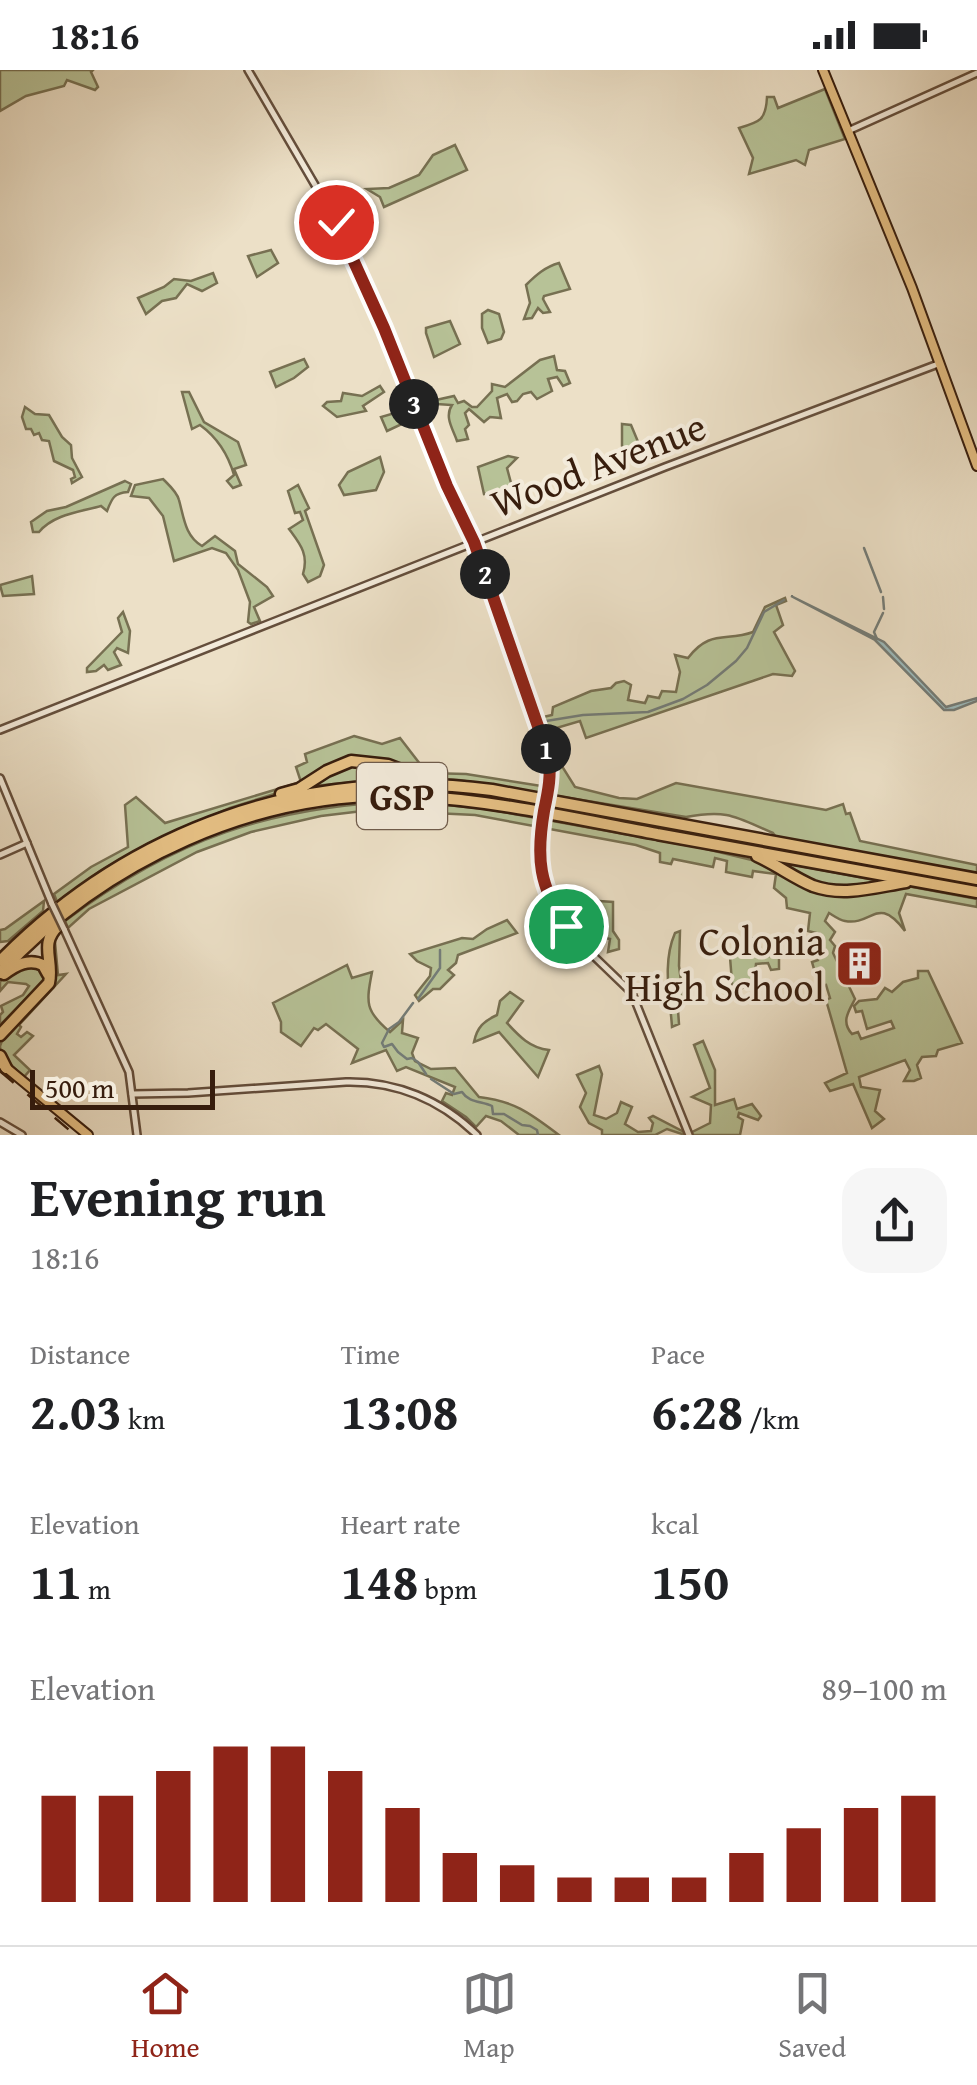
<!DOCTYPE html>
<meta charset="utf-8">
<style>
:root{--surface:#fff;--page:#f6f6f6;--text:#202124;--muted:#757577;--line:#e0e0e0;--accent:#8f2418}
body{margin:0;font-family:"Gentium Book Plus",serif;background:var(--page);color:var(--text);height:100vh;display:flex;flex-direction:column;font-size:38px;white-space:nowrap}
*{box-sizing:border-box;margin:0}
p{font-size:32px;color:var(--muted)}
.icon{flex:none;width:55px;height:55px;fill:none;stroke:currentColor;stroke-width:2;stroke-linecap:round;stroke-linejoin:round}
.map{position:relative;height:1065px;overflow:hidden}
.details{display:flex;flex-direction:column;background:var(--surface);flex:1}
.details>*{flex:none}
.scale{position:absolute;left:30px;bottom:25px;width:185px;box-sizing:border-box;padding-left:10px;border:5px solid #371d0d;border-top:0;font-size:28px;line-height:35px;white-space:nowrap;color:#371d0d;-webkit-text-stroke:8px #f3ebdb;paint-order:stroke}
.pin{position:absolute;display:grid;place-items:center;width:85px;height:85px;color:#fff;margin:-42px;border:5px solid #fff;border-radius:50%;box-shadow:0 2px 10px #0007}
.km{position:absolute;width:50px;height:50px;margin:-25px;border-radius:50%;background:#222;color:#fff;font-size:28px;line-height:50px;text-align:center}
.round{display:grid;place-items:center;flex:none;width:105px;height:105px;border-radius:30px;background:var(--page)}
.overview{display:flex;align-items:center;justify-content:space-between;height:170px;padding:0 30px}
h1{font-size:55px;font-weight:800;line-height:75px}
.stats{display:grid;grid-template-columns:repeat(3,1fr);gap:15px;height:170px;padding:10px 30px}
.stats div{display:grid;align-content:center}
.stats b{font-size:50px;font-weight:800}
.stats small{font-size:28px;font-weight:400}
.stats p{font-size:28px}
.chart{height:280px;padding:20px 30px}
.chart p{display:flex;justify-content:space-between}
.chart svg{width:100%;height:180px;margin-top:10px;stroke:var(--accent);stroke-width:6}
.status{display:flex;justify-content:space-between;align-items:center;height:70px;padding:0 50px;background:var(--surface);direction:ltr}
.status svg{height:28px;fill:currentColor}
.tab-bar{display:flex;justify-content:space-around;align-items:center;height:140px;border-top:2px solid var(--line);background:var(--surface);font-size:28px;color:var(--muted)}
.tab-bar a{display:grid;justify-items:center;gap:5px}
.tab-bar .on{color:var(--accent)}
.map>svg:first-child{display:block}
</style>
<div class="status"><b>18:16</b><svg viewBox="0 0 49 12"><path d="M0 12V9h3v3zM5 12V6h3v6zM10 12V3h3v9zM15 12V0h3v12zM26 1h20v11H26zM47 4h2v5h-2z"/></svg></div>
<div class="map">
<svg width="977" height="1065" viewBox="0 0 977 1065">
<rect width="100%" height="100%" fill="#ece0c7"/>
<filter id="stains"><feTurbulence type="fractalNoise" baseFrequency=".002" numOctaves="4"/><feColorMatrix values="0 0 0 0 .2 0 0 0 0 .09 0 0 0 0 .02 0 0 0 .5 -.17"/></filter>
<radialGradient id="worn" r=".72"><stop offset=".6" stop-color="#630" stop-opacity="0"/><stop offset="1" stop-color="#630" stop-opacity=".3"/></radialGradient>
<!-- green -->
<g fill="#b7c297" stroke="#777052" stroke-width="2.5">
<polygon points="0,0 93,0 91,2 98,17 95,20 67,10 64,16 26,26 0,41"/>
<path d="M825,19L845,69L809,80L805,95L796,90L749,104L753,88L739,58C760,52 766,50 767,27H774L778,38Z"/>
<polygon points="455,75 467,100 384,137 380,127 367,119 389,118 419,105 433,85"/>
<polygon points="271,180 278,193 257,207 248,186"/>
<path d="M559,193L570,219L544,226L543,229L550,242L543,243L538,238L532,248L524,249L530,233L526,215C536,205 545,197 559,193Z"/>
<polygon points="213,203 217,213 202,221 187,214 176,228 162,231 146,244 138,228 164,217 174,209 191,211"/>
<polygon points="488,240 499,244 504,262 501,269 488,273 482,258 482,244"/>
<polygon points="450,251 460,274 434,287 426,263 426,258"/>
<path d="M554,286L557,300L565,301L570,313L563,316L557,307L548,309L552,321L537,329L531,322L523,324L517,331L512,332L507,324L497,328L501,348L490,347L484,352L469,339L465,343L469,355L465,359L468,369L457,371C453,359 444,347 452,335L437,334L436,330L454,326L458,333L464,331L472,337H477L492,321V314L505,317L540,290Z"/>
<polygon points="304,289 308,297 294,308 276,317 270,302"/>
<polygon points="380,316 384,322 363,336 366,341 337,347 323,336 327,332 341,331 343,323 362,326"/>
<path d="M182,322H189L204,352L238,372L246,395L234,399L241,415L233,418L227,411L234,405C228,384 218,368 200,355L192,359Z"/>
<polygon points="25,337 35,344 49,345 62,367 71,375 72,388 82,407 72,413 71,409 75,407 73,400 54,391 49,371 42,370 39,363 34,365 31,359 26,359 22,347"/>
<polygon points="412,338 417,347 387,361 381,347"/>
<polygon points="622,354 631,355 644,386 631,392 622,376"/>
<polygon points="508,386 517,388 507,398 514,424 503,430 498,421 484,424 478,397"/>
<polygon points="380,387 384,402 376,420 344,425 339,415 348,402"/>
<path d="M163,409C169,415 177,422 179,430C184,448 185,466 202,476L215,466L235,481L238,494L267,517L273,526L254,537L260,551L251,554L248,552L250,532L238,500L226,483L212,478L174,491L163,446L149,428L131,426L135,415Z"/>
<path d="M125,411L131,414L128,422C114,423 112,428 107,441L101,436C80,442 54,444 39,462H33L31,452L47,441L66,437Z"/>
<path d="M298,415L309,438L305,441L324,495L320,506L308,512L303,504C309,484 300,474 289,459L303,450L300,442L295,443L288,421Z"/>
<polygon points="32,506 34,524 3,526 0,515"/>
<path d="M785,528L786,531L776,535L783,555L774,562L795,601L792,606L773,604L586,668L580,651L543,662L539,648L552,645L553,637L591,621L611,618L616,613L624,611L631,615L628,630L645,633L648,626L659,628L662,621L676,622L680,602L675,585L688,588C710,559 726,572 753,562L765,537Z"/>
<polygon points="123,542 130,561 128,583 117,578 114,582 121,595 108,600 104,595 96,601 87,602 87,598 122,562 118,548"/>
<path d="M354,666L382,674L400,668L427,703L466,704L554,718L552,687L555,685L575,717L619,728L637,729L676,713L826,740L843,734L846,744L850,743L860,771L977,795V804L776,767L773,763C736,747 728,739 686,747L459,710L412,708L365,711L293,718L230,738L147,774L100,801L57,832L54,824L91,797L128,777L125,735L136,727L165,753L301,712L296,697L307,692L305,684Z"/>
<path d="M407,731L486,739L702,778L768,794L773,791L977,829V837L906,824L899,843L905,861C877,824 873,856 845,851C839,850 834,846 829,843L825,851L835,862L830,870L835,876L833,883L855,929C848,942 841,952 852,964L858,962L861,969L894,958L891,951L867,959L862,941L856,942L854,936L859,931L877,929L885,918L892,922L903,912L918,908V901H928L962,973L938,980L936,986L922,987L917,995L921,1008L914,1011H904L910,1000L905,990L859,1007L861,1017L880,1020L875,1041L884,1049L872,1058L853,1014L830,1021L825,1013L847,1003L826,930L830,928L826,915L819,916L812,892L818,890L820,864L808,861L810,843L787,838L786,828L774,818L776,804L753,801L752,807L726,802L727,791L715,788L713,797L673,789L671,794L660,792V783L636,775L475,745L371,740L321,746L251,762L197,782L89,839L68,858L65,851C174,769 271,736 407,731Z"/>
<polygon points="549,733 784,779 792,782 789,783 547,741"/>
<polygon points="44,831 43,841 8,871 0,872 0,860 5,859"/>
<polygon points="599,831 613,832 613,861 619,870 619,879 608,882 610,869 602,867 591,874 587,869 605,850 599,840"/>
<polygon points="507,850 517,863 458,885 456,893 448,900 454,905 440,919 433,919 419,931 415,925 430,906 431,898 417,891 410,884 462,868 473,869 487,859"/>
<path d="M680,861L679,896L684,934L678,940L679,954L672,957C670,926 662,893 675,863Z"/>
<polygon points="743,867 759,869 761,886 779,886 779,899 771,900 768,893 756,894 754,914 745,916 733,925 730,887 736,882"/>
<polygon points="51,872 55,872 58,905 66,904 19,955 21,957 17,964 21,967 27,962 33,966 14,985 30,1000 24,1007 1,986 0,976 3,968 45,922"/>
<polygon points="35,893 45,902 45,910 0,955 0,945 3,942 1,936 23,925 29,916 26,914 8,912 0,921 0,912 6,905"/>
<path d="M347,895L352,908L372,902C366,933 365,941 390,962L403,950L402,963L418,968L412,983L415,991L431,999L455,998L479,1027C515,1031 531,1044 559,1065H519L501,1051L486,1046L476,1057L466,1047L442,1031L446,1023L452,1025L455,1017L406,997L397,1001L386,980L352,993L358,979L326,954L318,960L314,958L301,976L281,962V952L273,933Z"/>
<path d="M510,922L523,931L507,953C519,966 530,978 549,980L538,1007L499,962L474,972C477,957 484,951 497,945L500,931Z"/>
<polygon points="703,971 715,1000 715,1035 734,1029 737,1039 752,1034 761,1046 758,1050 739,1043 738,1047 743,1050 740,1065 685,1065 667,1059 655,1065 602,1065 602,1060 589,1053 580,1037 586,1023 577,1005 599,996 602,1004 594,1045 606,1049 617,1043 621,1032 632,1037 625,1054 638,1062 651,1061 653,1053 649,1048 653,1046 688,1064 710,1053 711,1035 692,1027 710,1018 694,975"/>
</g>
<!-- water -->
<polygon fill="#9cbbbd" stroke="#747c77" stroke-width="2.5" points="791,526 884,572 946,637 977,628 977,631 954,640 944,640 875,570"/>
<g fill="none" stroke-linecap="round" stroke-linejoin="round">
<!-- stream -->
<g stroke="#747c77" stroke-width="2.5">
<polyline points="864,478 881,522"/>
<polyline points="883,527 884,539"/>
<polyline points="877,569 874,562 883,543"/>
<polyline points="540,652 583,645 648,642 683,629 707,615 736,591 747,578 764,542 784,530"/>
<polyline points="418,929 440,898 440,880"/>
<polyline points="413,933 399,952 389,959 382,973 384,977 392,974 398,982 407,989 412,988 418,992 426,1004"/>
<path d="M431,1009L454,1024L462,1022C469,1033 482,1031 492,1036L493,1044H504L522,1055L530,1056L537,1060L538,1065"/>
</g>
<defs>
<g id="minor">
<polyline points="248,0 329,139 384,258 447,416 473,472 548,685 550,702 547,723"/>
<polyline points="848,61 977,3"/>
<polyline points="0,660 665,397 938,294"/>
<polyline points="0,708 52,834"/>
<polyline points="542,753 539,787 542,807 551,831 578,871 632,923 689,1065"/>
<polyline points="0,785 27,773"/>
<polyline points="64,859 129,1002 137,1065"/>
<path d="M132,1024L188,1023L346,1012C396,1011 441,1030 477,1065"/>
<polyline points="0,1052 22,1065"/>
</g>
<g id="major">
<polyline points="823,0 912,218 977,396"/>
<polyline points="3,995 88,1065"/>
</g>
<g id="highway">
<polyline points="281,724 299,719 327,701 351,691 388,695 427,710"/>
<path d="M757,786C777,795 794,808 813,816C844,827 875,817 906,812"/>
<path d="M0,891C131,758 307,696 492,720L977,809"/>
<path d="M0,903C103,791 257,719 411,726C494,730 576,749 657,764C764,783 871,802 977,822"/>
<path d="M4,904C16,895 29,888 43,895L48,904"/>
<path d="M0,965L49,913C54,890 39,874 58,856"/>
<polyline points="0,986 6,998"/>
</g>
</defs>
<!-- minor casing -->
<use href="#minor" stroke="#644e3c" stroke-width="10"/>
<!-- major casing -->
<use href="#major" stroke="#371d0d" stroke-width="12"/>
<!-- highway casing -->
<use href="#highway" stroke="#371d0d" stroke-width="15"/>
<!-- minor -->
<use href="#minor" stroke="#f3ebdb" stroke-width="5"/>
<!-- major -->
<use href="#major" stroke="#e6c084" stroke-width="8"/>
<!-- highway -->
<use href="#highway" stroke="#e6c084" stroke-width="10"/>
<!-- rail -->
<polyline stroke="#371d0d" stroke-width="2.5" stroke-dasharray="18 18" stroke-linecap="butt" points="0,1001 75,1065"/>
<defs>
<g id="minor-bridge">
<polyline points="542,753 547,723"/>
<polyline points="52,834 64,859"/>
</g>
</defs>
<!-- minor-bridge casing -->
<use href="#minor-bridge" stroke="#644e3c" stroke-width="10" stroke-linecap="butt"/>
<!-- minor-bridge -->
<use href="#minor-bridge" stroke="#f3ebdb" stroke-width="5"/>
</g>
<g fill="none" stroke-linecap="round" stroke-linejoin="round">
<defs>
<path id="route" d="M336,152L384,258L447,416L474,472L548,685C552,704 548,722 544,741C536,788 539,816 566,856"/>
</defs>
<!-- route casing -->
<use href="#route" stroke="#fff" stroke-width="20"/>
<!-- route -->
<use href="#route" stroke="#8f2418" stroke-width="12"/>
</g>
<!-- icons -->
<defs>
<symbol id="building-square" viewBox="-11 -11 22 22"><rect x="-9" y="-9" width="18" height="18" rx="4" fill="#8f2418" stroke="#f3ebdb"/><path d="M-4-6H4V6H1V3H-1V6H-4ZM-2.5-4.3h1.7v1.8h-1.7ZM.8-4.3h1.7v1.8H.8ZM-2.5-1h1.7V.8h-1.7ZM.8-1h1.7V.8H.8Z" fill="#fff"/></symbol>
</defs>
<g fill-rule="evenodd">
<use href="#building-square" x="832" y="866" width="55" height="55"/>
</g>
<g text-anchor="middle" dominant-baseline="central" stroke-width="8" stroke-linejoin="round" paint-order="stroke">
<!-- shield labels -->
<rect fill="#f3ebdb" stroke="#6f5b4b" stroke-width="2.5" x="357" y="693" width="90" height="66" rx="8"/>
<g font-size="38" font-weight="bold" fill="#371d0d">
<text x="402" y="726">GSP</text>
</g>
<!-- street labels -->
<g font-size="40" fill="#371d0d" stroke="#f3ebdb">
<text transform="translate(598 394) rotate(-21)">Wood Avenue</text>
</g>
<!-- poi labels -->
<g font-size="40" fill="#371d0d" stroke="#f3ebdb" text-anchor="end">
<text x="825" y="870">Colonia<tspan x="825" dy="46">High School</tspan></text>
</g>
</g>
<rect width="100%" height="100%" filter="url(#stains)"/>
<rect width="100%" height="100%" fill="url(#worn)"/>
</svg>
<div class="scale">500 m</div>
<div class="pin" style="left:566px;top:856px;background:#1e9e55"><svg class="icon" aria-label="arrive" viewBox="0 0 24 24"><path d="M6 21V4h12l-3 4 3 4H6"/></svg></div>
<div class="pin" style="left:336px;top:152px;background:#d93025"><svg class="icon" aria-label="check" viewBox="0 0 24 24"><path d="M5 12l5 5 9-10"/></svg></div>
<b class="km" style="left:546px;top:679px">1</b>
<b class="km" style="left:485px;top:504px">2</b>
<b class="km" style="left:414px;top:334px">3</b>
</div>
<section class="details">
<div class="overview"><div><h1>Evening run</h1><p>18:16</p></div><a class="round"><svg class="icon" aria-label="share" viewBox="0 0 24 24"><path d="M12 15V3M7 8l5-5 5 5M5 13v7h14v-7"/></svg></a></div>
<div class="stats">
<div><p>Distance</p><b>2.03<small> km</small></b></div>
<div><p>Time</p><b>13:08</b></div>
<div><p>Pace</p><b>6:28<small> /km</small></b></div>
</div>
<div class="stats">
<div><p>Elevation</p><b>11<small> m</small></b></div>
<div><p>Heart rate</p><b>148<small> bpm</small></b></div>
<div><p>kcal</p><b>150</b></div>
</div>
<div class="chart"><p><span>Elevation</span>89–100 m</p>
<svg viewBox="0 0 160 44" preserveAspectRatio="none"><path d="M5 44V18M15 44V18M25 44V12M35 44V6M45 44V6M55 44V12M65 44V21M75 44V32M85 44V35M95 44V38M105 44V38M115 44V38M125 44V32M135 44V26M145 44V21M155 44V18"/></svg>
</div>
</section>
<nav class="tab-bar">
<a class="on"><svg class="icon" aria-label="home" viewBox="0 0 24 24"><path d="M3 11l9-7 9 7M6 9v11h12V9"/></svg>Home</a>
<a><svg class="icon" aria-label="map" viewBox="0 0 24 24"><path d="M3 6l6-2 6 2 6-2v14l-6 2-6-2-6 2zM9 4v14M15 6v14"/></svg>Map</a>
<a><svg class="icon" aria-label="saved" viewBox="0 0 24 24"><path d="M7 4h10v16l-5-4-5 4z"/></svg>Saved</a>
</nav>
